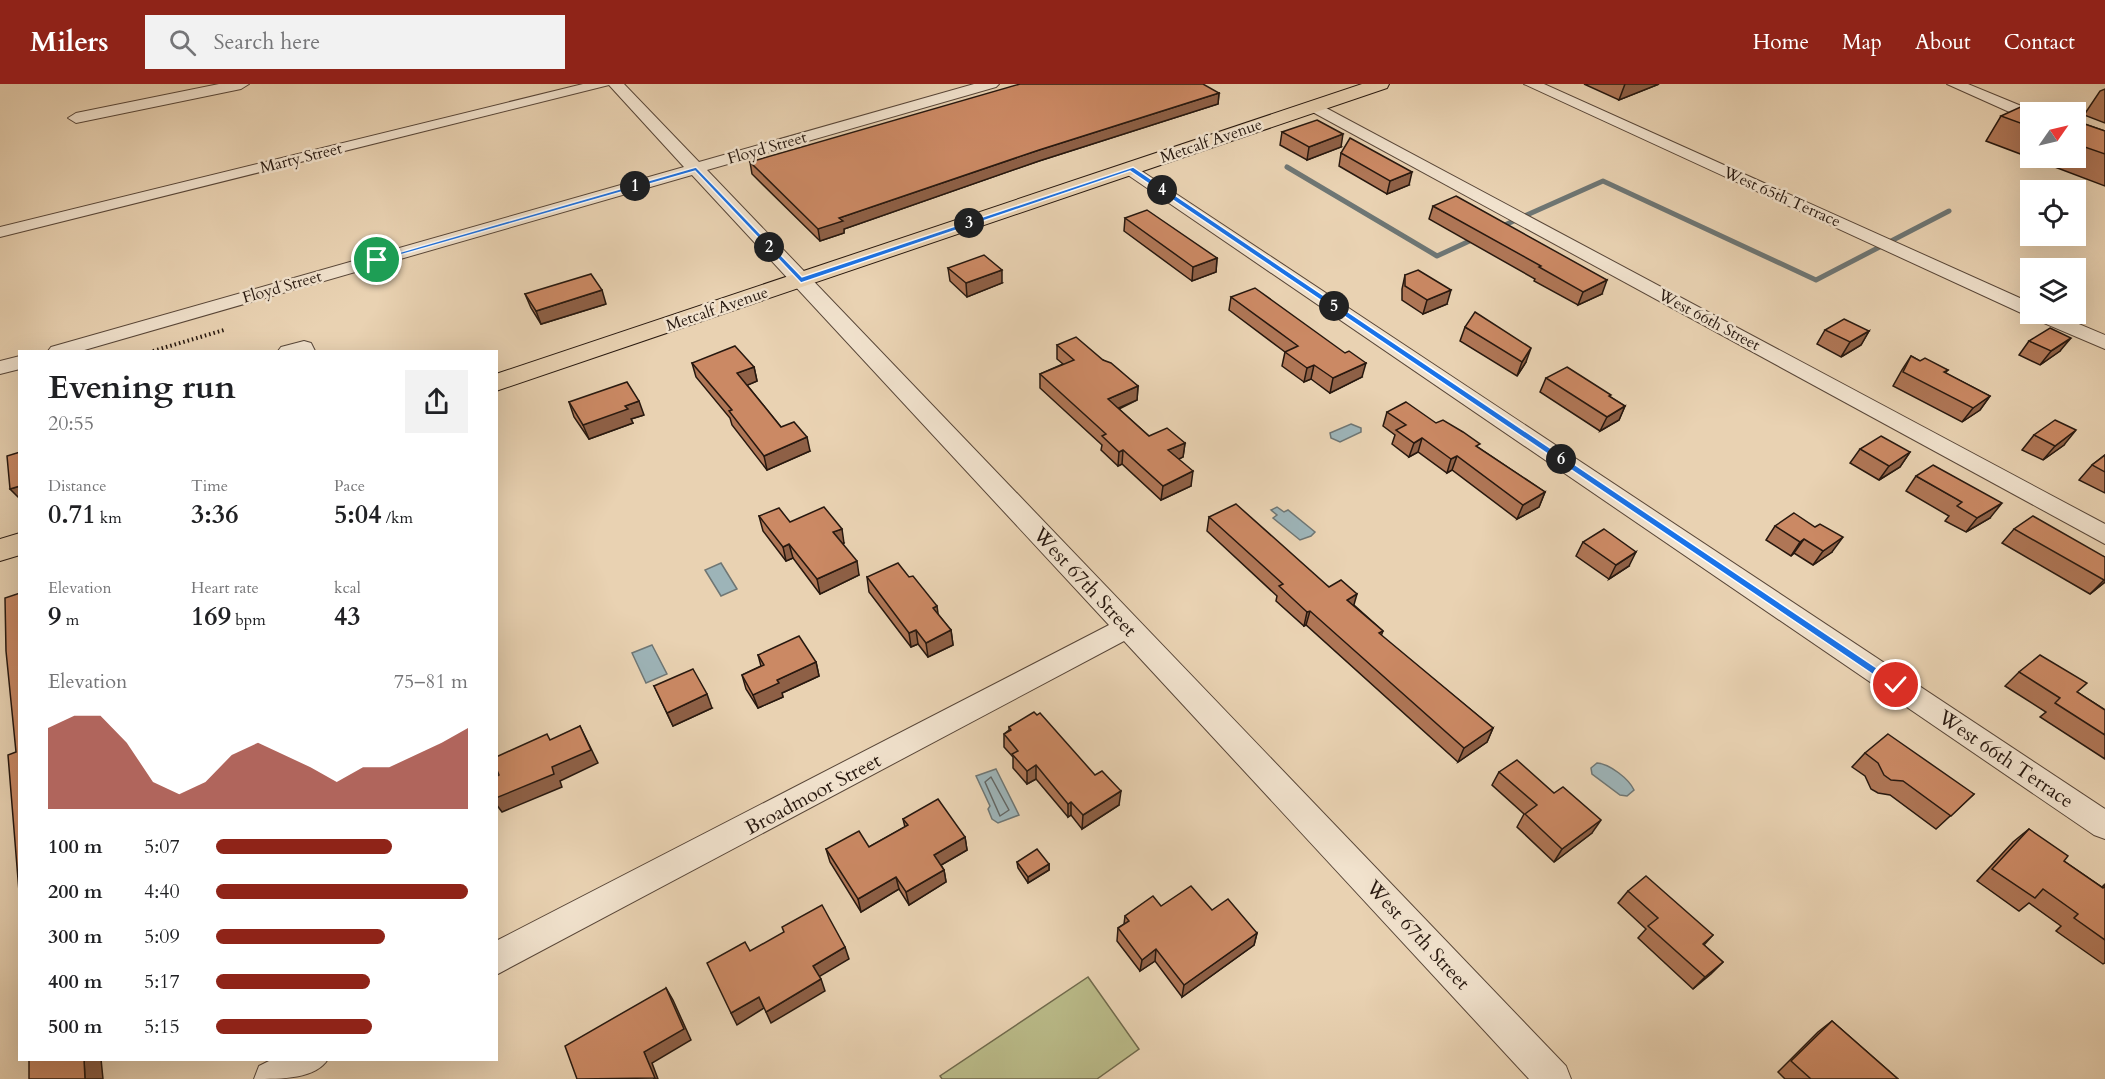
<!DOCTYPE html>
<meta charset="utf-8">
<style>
:root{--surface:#fff;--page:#f2f2f2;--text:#202124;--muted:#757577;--accent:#8f2418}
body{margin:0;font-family:Cardo,serif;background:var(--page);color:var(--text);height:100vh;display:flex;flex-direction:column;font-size:22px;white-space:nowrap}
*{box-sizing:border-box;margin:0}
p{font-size:20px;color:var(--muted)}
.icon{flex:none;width:33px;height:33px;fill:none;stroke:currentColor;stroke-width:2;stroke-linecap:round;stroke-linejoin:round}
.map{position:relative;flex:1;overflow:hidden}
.sheet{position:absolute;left:18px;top:266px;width:480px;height:711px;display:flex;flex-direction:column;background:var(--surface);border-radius:0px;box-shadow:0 6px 24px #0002}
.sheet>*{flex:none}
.needle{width:39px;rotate:56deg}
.buttons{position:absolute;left:2020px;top:18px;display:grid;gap:12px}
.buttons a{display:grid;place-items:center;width:66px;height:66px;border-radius:0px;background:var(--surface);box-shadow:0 6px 24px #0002;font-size:30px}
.pin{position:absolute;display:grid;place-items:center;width:51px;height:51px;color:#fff;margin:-26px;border:3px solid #fff;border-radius:50%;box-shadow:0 2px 6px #0007}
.km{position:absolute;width:30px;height:30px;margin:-15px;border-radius:50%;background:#222;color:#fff;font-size:16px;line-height:30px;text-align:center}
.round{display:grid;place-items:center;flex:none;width:63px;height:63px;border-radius:0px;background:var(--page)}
.head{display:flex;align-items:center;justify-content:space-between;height:102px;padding:0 30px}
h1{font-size:33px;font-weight:600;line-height:45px}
.metrics{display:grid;grid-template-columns:repeat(3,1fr);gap:9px;height:102px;padding:6px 30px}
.metrics div{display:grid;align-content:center}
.metrics b{font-size:26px;font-weight:600}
.metrics small{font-size:16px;font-weight:400}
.metrics p{font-size:16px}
.chart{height:168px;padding:12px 30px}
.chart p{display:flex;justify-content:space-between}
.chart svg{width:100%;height:108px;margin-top:6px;fill:var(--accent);opacity:.7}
ul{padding:0 30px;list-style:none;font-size:20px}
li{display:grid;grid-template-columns:96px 72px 1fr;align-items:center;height:45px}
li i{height:15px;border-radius:8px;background:var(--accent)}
header{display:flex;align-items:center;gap:36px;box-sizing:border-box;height:84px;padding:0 30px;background:var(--accent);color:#fff}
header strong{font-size:28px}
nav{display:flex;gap:33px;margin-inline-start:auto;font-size:21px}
.search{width:420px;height:54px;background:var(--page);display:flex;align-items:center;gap:15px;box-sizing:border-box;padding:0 21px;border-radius:0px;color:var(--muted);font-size:22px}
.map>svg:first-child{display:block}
</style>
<header>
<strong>Milers</strong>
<div class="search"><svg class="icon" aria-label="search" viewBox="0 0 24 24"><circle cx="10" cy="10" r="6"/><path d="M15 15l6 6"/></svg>Search here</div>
<nav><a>Home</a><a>Map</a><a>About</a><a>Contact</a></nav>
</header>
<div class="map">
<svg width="2105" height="995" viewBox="0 0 2105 995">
<rect width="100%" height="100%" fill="#e9d2b2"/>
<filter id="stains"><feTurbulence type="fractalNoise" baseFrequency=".00333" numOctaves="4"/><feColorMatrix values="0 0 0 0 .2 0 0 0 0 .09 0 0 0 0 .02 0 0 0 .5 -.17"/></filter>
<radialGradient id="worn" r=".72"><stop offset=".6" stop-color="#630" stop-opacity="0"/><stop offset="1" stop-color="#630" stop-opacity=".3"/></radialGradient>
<!-- green -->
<polygon fill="#babb89" stroke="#706a4c" stroke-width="1.5" points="1088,893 1139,965 1097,995 942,995 940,992"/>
<!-- water -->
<g fill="#9db4b8" stroke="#6e7674" stroke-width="1.5">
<polygon points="1351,340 1361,344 1361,348 1340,358 1331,354 1330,349"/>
<polygon points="1277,423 1284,428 1288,426 1315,448 1311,452 1300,456 1273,434 1277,431 1271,426"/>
<polygon points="721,479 737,505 721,512 705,486"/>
<polygon points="652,561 667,590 646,599 632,569"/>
<path d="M1597,679C1610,680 1629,695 1634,706L1627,712L1620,711L1592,690L1591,684Z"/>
<polygon points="996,685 1019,731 998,739 992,735 988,725 990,722 976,692"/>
</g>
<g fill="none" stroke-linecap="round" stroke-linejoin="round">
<!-- shore -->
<polygon stroke="#626664" stroke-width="1.5" points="991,693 1009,726 1000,732 985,698"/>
<!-- stream -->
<g stroke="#6e7674" stroke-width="5">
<polyline points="1287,83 1437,172 1476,154"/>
<polyline points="1498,144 1603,97 1816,196 1949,127"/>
</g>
<defs>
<g id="minor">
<polygon points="219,0 249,0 241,5 76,39 68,34 76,29"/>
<polygon points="583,0 624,0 699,78 974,0 999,0 996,3 707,86 1566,982 1571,995 1529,995 1124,557 496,891 496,857 1109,541 692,91 81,267 48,267 51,263 684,83 609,1 0,153 0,143"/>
<polygon points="1524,0 1544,0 2031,219 2031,230 2055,230 2105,251 2105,265 2032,234"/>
<polygon points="1947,0 1968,0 2036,28 2031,28 2031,37 2025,35"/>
<polygon points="1313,17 2105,440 2105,460 1307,25 1305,22"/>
<polygon points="1131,80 2105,725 2105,755 2094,751 1125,89 1123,85 1125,81"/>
<polygon points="304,257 311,259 315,267 278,267 281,263"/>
<polygon points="20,272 20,285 0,290 0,277"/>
<path d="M273,975H328C316,995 282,995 254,995L259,982Z"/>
</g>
<g id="major">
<polygon points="1362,0 1389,0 1387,4 496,307 496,290"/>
<polygon points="20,449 20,471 0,477 0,455"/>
</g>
</defs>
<!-- minor casing -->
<use href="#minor" stroke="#584638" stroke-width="2"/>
<!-- major casing -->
<use href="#major" stroke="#27180f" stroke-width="2"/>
<!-- path -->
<polyline stroke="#27180f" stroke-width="4" stroke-dasharray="1.5 3" stroke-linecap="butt" points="153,267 224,246"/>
<!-- minor -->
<use href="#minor" fill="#f1e2cd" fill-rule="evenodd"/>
<!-- major -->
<use href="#major" fill="#e9d2b2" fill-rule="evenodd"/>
</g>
<!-- wall -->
<g fill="#af7656" stroke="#27180f" stroke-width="1.5">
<polygon points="1584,0 1659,0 1619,16"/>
<polygon points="2105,5 2105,39 2084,31 2100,7"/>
<polygon points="1219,9 1218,20 1039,77 844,145 844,149 820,157 752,90 750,78"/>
<polygon points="2031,28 2031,74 2076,74 2076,37 2105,47 2105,102 1986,57 2001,32"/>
<polygon points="1282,48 1341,63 1307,76 1280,61"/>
<polygon points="1341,69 1409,101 1387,110 1339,82"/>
<polygon points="1433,122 1602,210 1578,221 1534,197 1535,195 1429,135"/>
<polygon points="1125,134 1217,174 1216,188 1192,197 1124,147"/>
<polygon points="948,184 1002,199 967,213 950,197"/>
<polygon points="1405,191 1447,220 1423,230 1402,216 1402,205"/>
<polygon points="525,210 606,220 541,240 531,224"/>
<polygon points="1231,213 1362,293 1330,309 1311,295 1304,298 1282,282 1285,268 1229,226"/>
<polygon points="1465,243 1526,278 1517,292 1460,257"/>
<polygon points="1825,246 1869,247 1861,261 1841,273 1817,260"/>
<polygon points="2029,257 2060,267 2040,281 2019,271"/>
<polygon points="1057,261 1103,276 1138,302 1137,316 1119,325 1149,352 1185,359 1183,373 1178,375 1191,402 1161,416 1122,380 1118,382 1101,366 1102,361 1040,304 1040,290 1063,280 1057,275"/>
<polygon points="1911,272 1920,277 1948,286 1945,289 1990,312 1980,326 1962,338 1893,302 1902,286"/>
<polygon points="692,279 754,283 757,297 747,301 781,343 810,367 767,386 732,341 730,334 696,293"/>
<polygon points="1546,294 1610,313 1625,322 1619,336 1600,347 1540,308"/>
<polygon points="569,318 644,331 631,335 633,339 589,355 574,333"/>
<polygon points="1387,328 1436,339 1479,364 1545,408 1539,423 1517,435 1452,386 1447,389 1418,368 1409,373 1392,360 1395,351 1383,342"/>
<polygon points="2034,351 2064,361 2043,376 2022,366"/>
<polygon points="1860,365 1910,368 1900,383 1879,396 1850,379"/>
<polygon points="2105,371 2105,409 2079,396 2092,381"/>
<polygon points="1916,392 1990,434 1966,448 1945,437 1949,432 1906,407"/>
<polygon points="759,432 790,438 844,459 843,460 859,491 820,510 793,474 786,477 763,447"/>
<polygon points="1209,433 1329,503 1354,521 1383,547 1381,552 1493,644 1487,658 1458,678 1306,541 1304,542 1276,517 1277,512 1207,447"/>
<polygon points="1775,442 1815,443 1832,468 1813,481 1794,469 1791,472 1766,456"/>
<polygon points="2014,445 2105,473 2105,498 2090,510 2002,459"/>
<polygon points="1583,458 1629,482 1609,495 1576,472"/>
<polygon points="867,493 938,530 951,546 953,561 928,573 918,560 911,563 869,508"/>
<polygon points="758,571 816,578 819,592 782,609 783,613 758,624 746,605 742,591 761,582"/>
<polygon points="2019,588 2077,608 2105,626 2105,675 2040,633 2046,628 2005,602"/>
<polygon points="654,602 712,624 673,642"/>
<polygon points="1009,643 1119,721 1082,745 1071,731 1068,733 1036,695 1027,700 1013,684 1013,673 1004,663 1004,650 1009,646"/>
<polygon points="1865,669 1974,710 1936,745 1890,711 1878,709 1871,705 1865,692 1852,683"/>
<polygon points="1499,688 1554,709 1592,749 1554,778 1517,743 1524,730 1492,701"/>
<polygon points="903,735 965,753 967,766 941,781 944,786 946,798 909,821 899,805 861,828 830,778 826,765 869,763 905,743"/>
<polygon points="2029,745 2064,777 2102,803 2105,800 2105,879 2103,880 2056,847 2061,842 2029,819 2019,827 1977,797 2013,758"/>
<polygon points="1017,778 1049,780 1049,786 1028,799 1018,784"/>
<polygon points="1628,807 1713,851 1704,861 1723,878 1693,905 1638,854 1646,845 1618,819"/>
<polygon points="1161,822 1212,826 1257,849 1254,861 1182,913 1155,877 1140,887 1117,857 1118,844 1124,840 1125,832"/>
<polygon points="1832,937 1898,995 1785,995 1778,988 1818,948"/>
</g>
<!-- shaded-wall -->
<g fill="#8e6046" stroke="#27180f" stroke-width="1.5">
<polygon points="1625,0 1659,0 1619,16"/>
<polygon points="1219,9 1218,20 1039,77 844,145 844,149 820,157 818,145 839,134 1039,66"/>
<polygon points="1343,50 1341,63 1307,76 1309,63"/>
<polygon points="1412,88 1409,101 1387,110 1390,97"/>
<polygon points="1217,174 1216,188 1192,197 1193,183"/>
<polygon points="1002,186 1002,199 967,213 966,199"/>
<polygon points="1607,196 1602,210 1578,221 1583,208"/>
<polygon points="602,206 606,220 541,240 536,227"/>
<polygon points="1451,206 1447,220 1423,230 1427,216"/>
<polygon points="1869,247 1861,261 1841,273 1850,258"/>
<polygon points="2071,254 2060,267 2040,281 2051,267"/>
<polygon points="1531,264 1526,278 1517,292 1522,278"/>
<polygon points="1366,279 1362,293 1330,309 1333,294"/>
<polygon points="1314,281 1311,295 1304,298 1307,284"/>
<polygon points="754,283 757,297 741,304 737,289"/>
<polygon points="1138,302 1137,316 1107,329 1108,315"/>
<polygon points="1990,312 1980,326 1962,338 1973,324"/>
<polygon points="639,317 644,331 631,335 633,339 589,355 583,341 625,322"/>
<polygon points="1625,322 1619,336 1600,347 1607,333"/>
<polygon points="2076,346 2064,361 2043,376 2055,362"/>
<polygon points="807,353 810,367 767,386 764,372"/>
<polygon points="1422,354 1418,368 1409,373 1414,359"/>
<polygon points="1185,359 1183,373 1167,381 1168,366"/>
<polygon points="1123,366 1122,380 1118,382 1119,368"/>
<polygon points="1910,368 1900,383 1879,396 1889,382"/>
<polygon points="1457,372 1452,386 1447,389 1451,375"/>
<polygon points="1193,387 1191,402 1161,416 1163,402"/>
<polygon points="20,402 20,415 10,405"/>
<polygon points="1545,408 1539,423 1517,435 1523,421"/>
<polygon points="2002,419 1990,434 1966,448 1977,434"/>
<polygon points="842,445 844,459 836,463 833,448"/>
<polygon points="1843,453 1832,468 1813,481 1823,467"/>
<polygon points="1804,455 1794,469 1791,472 1800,458"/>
<polygon points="789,460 793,474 786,477 783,463"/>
<polygon points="1636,468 1629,482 1609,495 1616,481"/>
<polygon points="857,477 859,491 820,510 817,495"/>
<polygon points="2105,495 2105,498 2090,510"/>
<polygon points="1357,510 1353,524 1347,516"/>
<polygon points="937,522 939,536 933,524"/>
<polygon points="1310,527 1306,541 1304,542 1307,528"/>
<polygon points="916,546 918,560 911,563 909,549"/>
<polygon points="951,546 953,561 928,573 926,559"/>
<polygon points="816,578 819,592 782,609 783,613 758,624 753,611 777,596"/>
<polygon points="707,610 712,624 673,642 667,629"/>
<polygon points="580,642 598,679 560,697 562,703 502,728 496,720 496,714"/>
<polygon points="1493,644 1487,658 1458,678 1464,664"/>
<polygon points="1036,681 1036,695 1027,700 1027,687"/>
<polygon points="1121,707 1119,721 1082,745 1083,731"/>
<polygon points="1071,718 1071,731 1068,733 1068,720"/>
<polygon points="1601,736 1592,749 1554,778 1562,765"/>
<polygon points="965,753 967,766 936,784 934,771"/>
<polygon points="1049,780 1049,786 1028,799 1028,793"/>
<polygon points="944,786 946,798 909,821 906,808"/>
<polygon points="896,793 899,805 861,828 858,815"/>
<polygon points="1257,849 1254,861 1182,913 1184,901"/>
<polygon points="845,863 849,875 817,894 813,882"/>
<polygon points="1156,865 1155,877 1140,887 1142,876"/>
<polygon points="1723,878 1711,890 1693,905 1705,893"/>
<polygon points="821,895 825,907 771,939 766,928"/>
<polygon points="666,904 673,916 691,956 652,979 658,995 654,995 644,968"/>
<polygon points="759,913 764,924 737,941 731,929"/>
<polygon points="84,975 101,975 103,995 85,995"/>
</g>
<!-- building -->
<g fill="#cb8964" stroke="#27180f" stroke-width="1.5">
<polygon points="1020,0 1203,0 1219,9 1039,66 839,134 843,137 818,145 750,78"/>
<polygon points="2027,20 2053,28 2031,28 2031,43 2001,32"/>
<polygon points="1317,36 1343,50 1309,63 1282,48"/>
<polygon points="2076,37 2105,47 2105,70 2076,60"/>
<polygon points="1350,54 1412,88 1390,97 1341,69"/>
<polygon points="1456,112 1607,196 1583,208 1539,183 1541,182 1433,122"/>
<polygon points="1147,126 1217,174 1193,183 1125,134"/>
<polygon points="984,171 1002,186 966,199 948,184"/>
<polygon points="1418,186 1451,206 1427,216 1405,202 1405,191"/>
<polygon points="591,190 602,206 536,227 525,210"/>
<polygon points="1255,204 1345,269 1349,267 1366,279 1333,294 1314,281 1307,284 1285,268 1298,262 1231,213"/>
<polygon points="1475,228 1531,264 1522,278 1465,243"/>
<polygon points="1844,235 1869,247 1850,258 1825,246"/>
<polygon points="2050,244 2071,254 2051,267 2029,257"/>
<polygon points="1076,253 1103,276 1111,279 1138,302 1108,315 1149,352 1167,344 1185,359 1168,366 1193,387 1163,402 1123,366 1119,368 1102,352 1106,350 1040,290 1074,276 1057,261"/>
<polygon points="735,262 754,283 737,289 781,343 794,338 807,353 764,372 729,327 732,326 692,279"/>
<polygon points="1911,272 1920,277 1925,274 1948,286 1944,288 1990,312 1973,324 1903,288"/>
<polygon points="1567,283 1611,311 1609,312 1625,322 1607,333 1546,294"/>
<polygon points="627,298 639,317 625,322 628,325 583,341 569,318"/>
<polygon points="1406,318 1436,339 1443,336 1463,348 1480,360 1476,362 1545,408 1523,421 1457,372 1451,375 1422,354 1414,359 1396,346 1406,341 1387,328"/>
<polygon points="2055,336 2076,346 2055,362 2034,351"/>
<polygon points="1881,352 1910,368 1889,382 1860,365"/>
<polygon points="20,368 20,402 10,405 7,372"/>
<polygon points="2105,371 2105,388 2092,381"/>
<polygon points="1933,381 2002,419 1977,434 1957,422 1962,418 1916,392"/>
<polygon points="1236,420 1329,503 1341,496 1357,510 1347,516 1383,547 1379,549 1493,644 1464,664 1310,527 1307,528 1279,502 1283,500 1209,433"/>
<polygon points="824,423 842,445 833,448 857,477 817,495 789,460 783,463 759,432 779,424 790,438"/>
<polygon points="1794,429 1815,443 1820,440 1843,453 1823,467 1804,455 1800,458 1775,442"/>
<polygon points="2033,432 2105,473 2105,495 2104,496 2014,445"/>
<polygon points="1604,445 1636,468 1616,481 1583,458"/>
<polygon points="898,479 909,493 913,492 937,522 933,524 951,546 926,559 916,546 909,549 867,493"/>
<polygon points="20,509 20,820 8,671 16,668 6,567 5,514"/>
<polygon points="799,552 816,578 777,596 779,599 753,611 742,591 764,581 758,571"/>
<polygon points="2040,571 2087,599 2077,608 2105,626 2105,651 2055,619 2060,614 2019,588"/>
<polygon points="693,585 707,610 667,629 654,602"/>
<polygon points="1034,628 1037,631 1040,629 1095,691 1102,687 1121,707 1083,731 1071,718 1068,720 1036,681 1027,687 1012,670 1018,667 1004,650 1011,646 1009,643"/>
<polygon points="580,642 591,666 552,683 554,690 496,714 496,693 499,691 496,684 496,673 547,650 550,656"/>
<polygon points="1888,650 1974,710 1951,732 1903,697 1891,696 1884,691 1878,679 1865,669"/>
<polygon points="1517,676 1554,709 1563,703 1601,736 1562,765 1525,730 1537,721 1499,688"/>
<polygon points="938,715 965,753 934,771 944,786 906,808 896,793 858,815 826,765 859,747 869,763 908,741 903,735"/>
<polygon points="2029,745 2068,772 2064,777 2103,804 2105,802 2105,856 2074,834 2078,830 2043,805 2035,814 1992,785"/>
<polygon points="1037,765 1049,780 1028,793 1017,778"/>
<polygon points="1646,792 1713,851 1703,860 1723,878 1705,893 1648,842 1658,834 1628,807"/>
<polygon points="1191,802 1212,826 1228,815 1257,849 1184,901 1156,865 1142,876 1118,844 1129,837 1125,832 1153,812 1161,822"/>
<polygon points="822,821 845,863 813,882 821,895 766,928 759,913 731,929 707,879 745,858 750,867 784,848 782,843"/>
<polygon points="666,904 684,945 644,968 655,994 577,995 565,962"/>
<polygon points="1832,937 1898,995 1811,995 1791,977"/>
<polygon points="29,975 84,975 85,995 29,995"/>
</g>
<!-- route -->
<polygon fill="#1a73e8" stroke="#fff" stroke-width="1.5" points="696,83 802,193 1133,83 1902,601 1896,605 1893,604 1130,87 801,199 695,87 379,177 373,176"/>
<g text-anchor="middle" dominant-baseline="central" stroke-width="5" stroke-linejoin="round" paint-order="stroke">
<!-- far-street labels -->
<g font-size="16" fill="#27180f" stroke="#f1e2cd">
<text transform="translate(1211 57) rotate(-19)">Metcalf Avenue</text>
<text transform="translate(767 64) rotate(-16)">Floyd Street</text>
<text transform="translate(301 74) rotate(-14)">Marty Street</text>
<text transform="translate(1782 113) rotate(24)">West 65th Terrace</text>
<text transform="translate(282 203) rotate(-16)">Floyd Street</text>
<text transform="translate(717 225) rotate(-19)">Metcalf Avenue</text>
<text transform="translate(1709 236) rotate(28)">West 66th Street</text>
</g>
<!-- street labels -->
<g font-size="20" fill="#27180f" stroke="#f1e2cd">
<text transform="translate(1085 498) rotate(47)">West 67th Street</text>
<text transform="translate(2006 675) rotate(34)">West 66th Terrace</text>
<text transform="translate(813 710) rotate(-28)">Broadmoor Street</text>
<text transform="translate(1418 851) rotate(47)">West 67th Street</text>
</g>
</g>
<rect width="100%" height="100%" filter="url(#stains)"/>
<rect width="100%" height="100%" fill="url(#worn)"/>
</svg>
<div class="buttons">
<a><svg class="needle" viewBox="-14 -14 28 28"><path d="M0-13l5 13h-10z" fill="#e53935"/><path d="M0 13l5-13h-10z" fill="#757577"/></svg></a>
<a><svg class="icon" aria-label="locate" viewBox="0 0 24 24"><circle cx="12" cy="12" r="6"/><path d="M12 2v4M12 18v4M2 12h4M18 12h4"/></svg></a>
<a><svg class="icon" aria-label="layers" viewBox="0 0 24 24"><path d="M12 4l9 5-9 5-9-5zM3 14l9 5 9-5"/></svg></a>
</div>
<div class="pin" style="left:377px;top:176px;background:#1e9e55"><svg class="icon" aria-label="arrive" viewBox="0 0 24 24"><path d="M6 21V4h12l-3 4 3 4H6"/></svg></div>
<div class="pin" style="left:1896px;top:601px;background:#d93025"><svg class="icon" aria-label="check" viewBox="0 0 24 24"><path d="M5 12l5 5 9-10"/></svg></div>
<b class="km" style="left:635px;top:102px">1</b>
<b class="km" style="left:769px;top:163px">2</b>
<b class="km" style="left:969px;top:139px">3</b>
<b class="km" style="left:1162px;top:106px">4</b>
<b class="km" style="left:1334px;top:222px">5</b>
<b class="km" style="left:1561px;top:375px">6</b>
<section class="sheet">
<div class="head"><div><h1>Evening run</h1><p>20:55</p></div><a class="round"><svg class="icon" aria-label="share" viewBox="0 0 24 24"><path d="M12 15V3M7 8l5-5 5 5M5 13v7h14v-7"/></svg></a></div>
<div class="metrics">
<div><p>Distance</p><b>0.71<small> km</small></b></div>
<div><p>Time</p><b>3:36</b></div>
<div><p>Pace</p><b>5:04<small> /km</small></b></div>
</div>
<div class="metrics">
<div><p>Elevation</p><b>9<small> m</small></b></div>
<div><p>Heart rate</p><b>169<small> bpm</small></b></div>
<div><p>kcal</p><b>43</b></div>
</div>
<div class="chart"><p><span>Elevation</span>75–81 m</p>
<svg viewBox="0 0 160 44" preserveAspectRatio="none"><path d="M0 44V11L10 6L20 6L30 17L40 33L50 38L60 33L70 22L80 17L90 22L100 27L110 33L120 27L130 27L140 22L150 17L160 11V44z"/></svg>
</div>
<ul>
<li><b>100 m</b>5:07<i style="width:70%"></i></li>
<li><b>200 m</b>4:40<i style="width:100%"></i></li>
<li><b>300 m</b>5:09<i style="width:67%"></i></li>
<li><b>400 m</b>5:17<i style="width:61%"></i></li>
<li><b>500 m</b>5:15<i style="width:62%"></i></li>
</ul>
</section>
</div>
